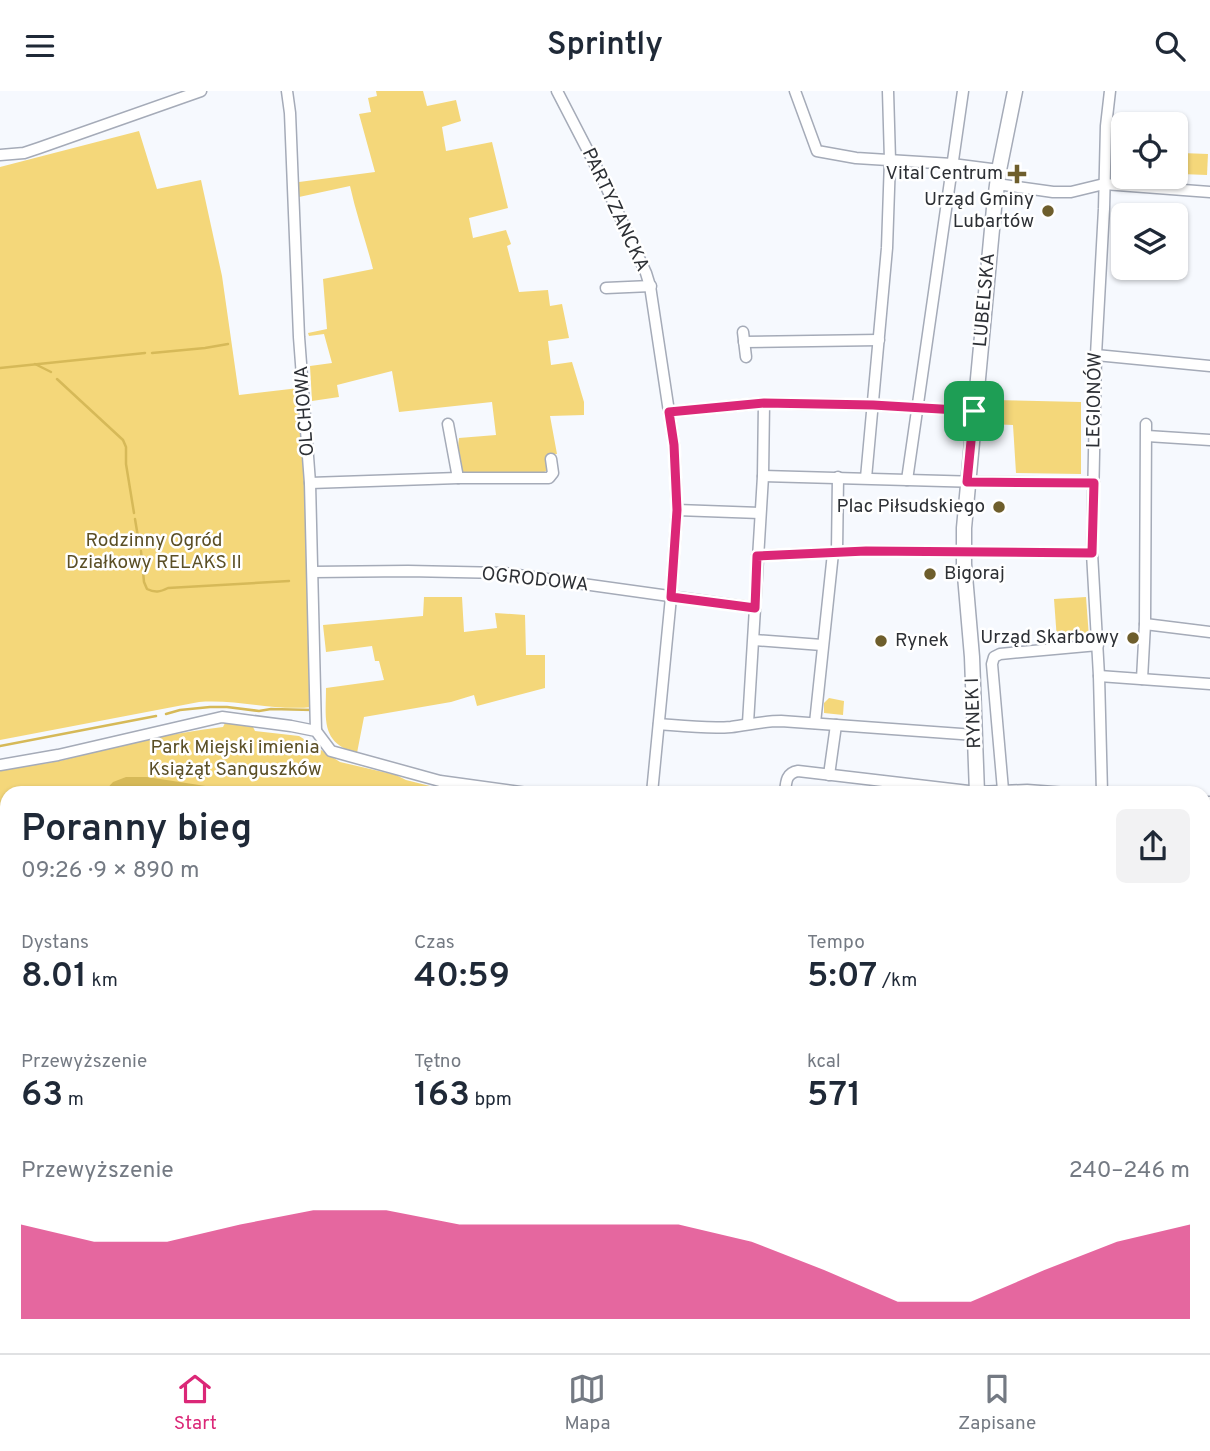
<!DOCTYPE html>
<html lang="pl">
<meta charset="utf-8">
<style>
:root{--surface:#fff;--page:#f2f2f3;--text:#1f2937;--muted:#747a83;--line:#e0e1e3;--accent:#db2777}
body{margin:0;font-family:Overpass,sans-serif;background:var(--page);color:var(--text);height:100vh;display:flex;flex-direction:column;font-size:26px;white-space:nowrap}
*{box-sizing:border-box;margin:0}
p{font-size:23px;color:var(--muted)}
.icon{flex:none;width:38px;height:38px;fill:none;stroke:currentColor;stroke-width:2;stroke-linecap:round;stroke-linejoin:round}
.map{position:relative;flex:1;overflow:hidden}
.details{position:absolute;left:0px;top:695px;width:1211px;height:569px;display:flex;flex-direction:column;background:var(--surface);border-radius:21px 21px 0 0;box-shadow:0 2px 5px #0004}
.details>*{flex:none}
.tools{position:absolute;left:1111px;top:21px;display:grid;gap:14px}
.tools a{display:grid;place-items:center;width:77px;height:77px;border-radius:10px;background:var(--surface);box-shadow:0 2px 5px #0004;font-size:35px}
.pin{position:absolute;display:grid;place-items:center;width:60px;height:60px;color:#fff;margin:-30px;border-radius:14px;box-shadow:0 4px 10px #0006}
.round{display:grid;place-items:center;flex:none;width:74px;height:74px;border-radius:10px;background:var(--page)}
.head{display:flex;align-items:center;justify-content:space-between;height:119px;padding:0 21px}
h1{font-size:38px;font-weight:600;line-height:52px}
.metrics{display:grid;grid-template-columns:repeat(3,1fr);gap:10px;height:119px;padding:7px 21px}
.metrics div{display:grid;align-content:center}
.metrics b{font-size:35px;font-weight:600}
.metrics small{font-size:19px;font-weight:400}
.metrics p{font-size:19px}
.chart{height:196px;padding:14px 21px}
.chart p{display:flex;justify-content:space-between}
.chart svg{width:100%;height:126px;margin-top:7px;fill:var(--accent);opacity:.7}
header{display:flex;justify-content:space-between;align-items:center;height:91px;padding:0 21px;background:var(--surface);font-size:32px;font-weight:600}
.tabs{display:flex;justify-content:space-around;align-items:center;height:98px;border-top:2px solid var(--line);background:var(--surface);font-size:19px;color:var(--muted)}
.tabs a{display:grid;justify-items:center;gap:4px}
.tabs .current{color:var(--accent)}
.map>svg:first-child{display:block}
</style>
<header><svg class="icon" aria-label="menu" viewBox="0 0 24 24"><path d="M4 6h16M4 12h16M4 18h16"/></svg>Sprintly<svg class="icon" aria-label="search" viewBox="0 0 24 24"><circle cx="10" cy="10" r="6"/><path d="M15 15l6 6"/></svg></header>
<div class="map">
<svg width="1210" height="1262" viewBox="0 0 1210 1262">
<rect width="100%" height="100%" fill="#f6f9fe"/>
<!-- green -->
<g fill="#f4d77a">
<path d="M376,0H423L427,15L456,9L461,30L442,36L446,60L492,51L508,117L469,127L473,147L506,139L511,153L507,155L519,201L548,199L550,215L562,213L569,247L548,250L551,274L572,271L584,311V324L550,325L557,363L547,364L548,373L546,380L539,384L463,382C459,371 457,359 459,347L496,344L492,311L399,321L392,280L337,294L339,306L312,310L310,275L332,272L324,243L309,245L308,242L327,238L323,188L373,178C366,150 356,123 350,95L299,106V91L375,81L359,23L371,21L368,7L377,5Z"/>
<path d="M139,40L157,98L201,89L222,185L239,304L299,297L304,378L312,616C275,620 237,608 199,611L0,649V76Z"/>
<polygon points="1182,62 1208,63 1207,84 1181,83"/>
<polygon points="991,309 1081,311 1081,383 1016,382 1013,334 988,333"/>
<path d="M424,506H462L464,541L497,537L495,522L525,524L526,564H545V597L477,615L474,604L451,611L364,626L357,662C320,652 326,628 326,597L384,589L379,570H375L372,555L326,561L323,534L423,525Z"/>
<polygon points="1086,506 1089,546 1057,549 1054,508"/>
<polygon points="829,607 844,610 843,624 824,622 824,612"/>
<path d="M225,632L253,636L255,640L299,645L340,671L396,684L406,689L450,700V702H7V1015L2,1014L4,968L0,967V679C25,675 51,673 75,666C125,653 171,642 223,636Z"/>
<polygon points="0,1143 7,1143 7,1256 34,1257 34,1262 0,1262"/>
<polygon points="252,1256 370,1257 370,1262 252,1262"/>
<polygon points="41,1257 41,1256 101,1257 101,1262 41,1262"/>
<polygon points="106,1257 106,1256 243,1257 242,1262 106,1262"/>
<polygon points="1000,1257 1101,1256 1136,1262 1140,1257 1143,1257 1143,1262 999,1262"/>
</g>
<!-- water -->
<polygon fill="#d6b958" points="126,686 147,686 251,702 103,702 113,691"/>
<g fill="none" stroke-linecap="round" stroke-linejoin="round">
<!-- stream -->
<g stroke="#d6b958" stroke-width="2.5">
<polyline points="152,262 205,257 228,253"/>
<polyline points="35,273 51,281"/>
<polyline points="0,277 145,262"/>
<polyline points="57,288 123,349 126,356 126,373 134,422"/>
<polyline points="135,428 139,452"/>
<path d="M141,460L144,491L147,498C155,502 160,501 168,497L289,490"/>
<polyline points="166,623 180,619 210,616 227,616 259,620 271,618 313,619"/>
<polyline points="0,655 156,625"/>
</g>
<defs>
<g id="minor">
<polyline points="287,0 290,22 299,246 310,392 316,640"/>
<polyline points="557,0 602,87 646,182 650,195 674,354 677,419 671,506 652,702"/>
<polyline points="795,0 817,60 856,67 952,73 999,79"/>
<polyline points="0,64 24,62 39,57 201,0"/>
<polyline points="997,93 1053,101 1071,101 1104,93 1210,101"/>
<polyline points="606,197 651,195"/>
<polyline points="743,241 746,266"/>
<polyline points="744,251 879,249"/>
<polyline points="1096,264 1210,275"/>
<polyline points="669,321 764,312 873,314 974,320"/>
<polyline points="448,333 458,387"/>
<polyline points="1147,345 1210,349"/>
<polyline points="763,385 980,391 1094,392"/>
<polyline points="866,387 887,157 890,69 888,0"/>
<polyline points="907,389 963,0"/>
<polyline points="310,392 458,387 549,387 553,382 551,368"/>
<polyline points="677,419 760,422"/>
<polyline points="837,461 838,386"/>
<polyline points="757,465 866,460 1092,462"/>
<polyline points="313,481 408,480 504,482 755,517"/>
<polyline points="1145,533 1210,541"/>
<polyline points="754,549 822,554"/>
<polyline points="1099,585 1210,593"/>
<polyline points="1142,588 1145,533 1146,333"/>
<polyline points="748,632 763,385 764,312"/>
<polyline points="815,632 833,462"/>
<path d="M659,633C683,635 707,638 731,636C748,634 763,630 781,630L975,644"/>
<polyline points="0,674 58,664 222,626 291,635 316,640 331,660 440,690 527,702"/>
<polyline points="829,684 836,634"/>
<polyline points="1003,699 992,573 994,566 1000,563 1098,554"/>
<path d="M785,702C786,691 786,682 798,680L977,701L1027,699L1067,702"/>
<polyline points="1102,702 1099,585 1092,462 1096,264 1104,118 1106,35 1110,0"/>
<polyline points="1204,711 1210,711"/>
<polyline points="1204,979 1210,979"/>
<polyline points="0,1128 7,1129"/>
<polyline points="1204,1220 1210,1221"/>
<polyline points="252,1262 253,1256"/>
<polyline points="502,1262 502,1256"/>
<polyline points="591,1262 591,1256"/>
<polyline points="683,1262 683,1256"/>
<polyline points="777,1262 777,1256"/>
</g>
<g id="major">
<polyline points="977,702 972,566 964,473 964,437 994,117 999,79 1015,0"/>
<polyline points="915,1262 916,1256"/>
</g>
</defs>
<!-- minor casing -->
<use href="#minor" stroke="#a5abb8" stroke-width="13"/>
<!-- major casing -->
<use href="#major" stroke="#a5abb8" stroke-width="17"/>
<!-- minor -->
<use href="#minor" stroke="#fff" stroke-width="10"/>
<!-- major -->
<use href="#major" stroke="#fff" stroke-width="14"/>
</g>
<g fill="none" stroke-linecap="round" stroke-linejoin="round">
<defs>
<polygon id="route" points="764,312 873,314 974,320 967,391 1094,392 1092,462 866,460 757,465 755,517 671,506 677,419 674,354 669,321"/>
</defs>
<!-- route casing -->
<use href="#route" stroke="#fff" stroke-width="14"/>
<!-- route -->
<use href="#route" stroke="#db2777" stroke-width="9"/>
</g>
<!-- markers -->
<g fill="#6e5e2c" stroke="#fff" stroke-width="2.5">
<path d="M1013.5 72.5h7v7h7v7h-7v7h-7v-7h-7v-7h7z"/>
<circle cx="1048" cy="120" r="7"/>
<circle cx="999" cy="416" r="7"/>
<circle cx="930" cy="483" r="7"/>
<circle cx="1133" cy="547" r="7"/>
<circle cx="881" cy="550" r="7"/>
</g>
<g text-anchor="middle" dominant-baseline="central" stroke-width="5" stroke-linejoin="round" paint-order="stroke">
<!-- poi labels -->
<g font-size="19" fill="#2d3035" stroke="#fff" text-anchor="end">
<text x="1003" y="83">Vital Centrum</text>
<text x="1034" y="109">Urząd Gminy<tspan x="1034" dy="22">Lubartów</tspan></text>
<text x="985" y="416">Plac Piłsudskiego</text>
<text x="944" y="483" text-anchor="start">Bigoraj</text>
<text x="1119" y="547">Urząd Skarbowy</text>
<text x="895" y="550" text-anchor="start">Rynek</text>
</g>
<!-- street labels -->
<g font-size="19" fill="#2d3035" stroke="#fff">
<text transform="translate(615 119) rotate(65)">PARTYZANCKA</text>
<text transform="translate(985 209) rotate(-85)">LUBELSKA</text>
<text transform="translate(1095 309) rotate(-89)">LEGIONÓW</text>
<text transform="translate(305 320) rotate(-94)">OLCHOWA</text>
<text transform="translate(535 489) rotate(6)">OGRODOWA</text>
<text transform="translate(974 622) rotate(-92)">RYNEK I</text>
</g>
<!-- park labels -->
<g font-size="19" fill="#5b4f26" stroke="#fff">
<text x="154" y="450">Rodzinny Ogród<tspan x="154" dy="22">Działkowy RELAKS II</tspan></text>
<text x="235" y="657">Park Miejski imienia<tspan x="235" dy="22">Książąt Sanguszków</tspan></text>
</g>
</g>
</svg>
<div class="tools">
<a><svg class="icon" aria-label="locate" viewBox="0 0 24 24"><circle cx="12" cy="12" r="6"/><path d="M12 2v4M12 18v4M2 12h4M18 12h4"/></svg></a>
<a><svg class="icon" aria-label="layers" viewBox="0 0 24 24"><path d="M12 4l9 5-9 5-9-5zM3 14l9 5 9-5"/></svg></a>
</div>
<div class="pin" style="left:974px;top:320px;background:#1e9e55"><svg class="icon" aria-label="arrive" viewBox="0 0 24 24"><path d="M6 21V4h12l-3 4 3 4H6"/></svg></div>
<section class="details">
<div class="head"><div><h1>Poranny bieg</h1><p>09:26 · 9 × 890 m</p></div><a class="round"><svg class="icon" aria-label="share" viewBox="0 0 24 24"><path d="M12 15V3M7 8l5-5 5 5M5 13v7h14v-7"/></svg></a></div>
<div class="metrics">
<div><p>Dystans</p><b>8.01<small> km</small></b></div>
<div><p>Czas</p><b>40:59</b></div>
<div><p>Tempo</p><b>5:07<small> /km</small></b></div>
</div>
<div class="metrics">
<div><p>Przewyższenie</p><b>63<small> m</small></b></div>
<div><p>Tętno</p><b>163<small> bpm</small></b></div>
<div><p>kcal</p><b>571</b></div>
</div>
<div class="chart"><p><span>Przewyższenie</span>240–246 m</p>
<svg viewBox="0 0 160 44" preserveAspectRatio="none"><path d="M0 44V11L10 17L20 17L30 11L40 6L50 6L60 11L70 11L80 11L90 11L100 17L110 27L120 38L130 38L140 27L150 17L160 11V44z"/></svg>
</div>
</section>
</div>
<nav class="tabs">
<a class="current"><svg class="icon" aria-label="home" viewBox="0 0 24 24"><path d="M3 11l9-7 9 7M6 9v11h12V9"/></svg>Start</a>
<a><svg class="icon" aria-label="map" viewBox="0 0 24 24"><path d="M3 6l6-2 6 2 6-2v14l-6 2-6-2-6 2zM9 4v14M15 6v14"/></svg>Mapa</a>
<a><svg class="icon" aria-label="saved" viewBox="0 0 24 24"><path d="M7 4h10v16l-5-4-5 4z"/></svg>Zapisane</a>
</nav>
